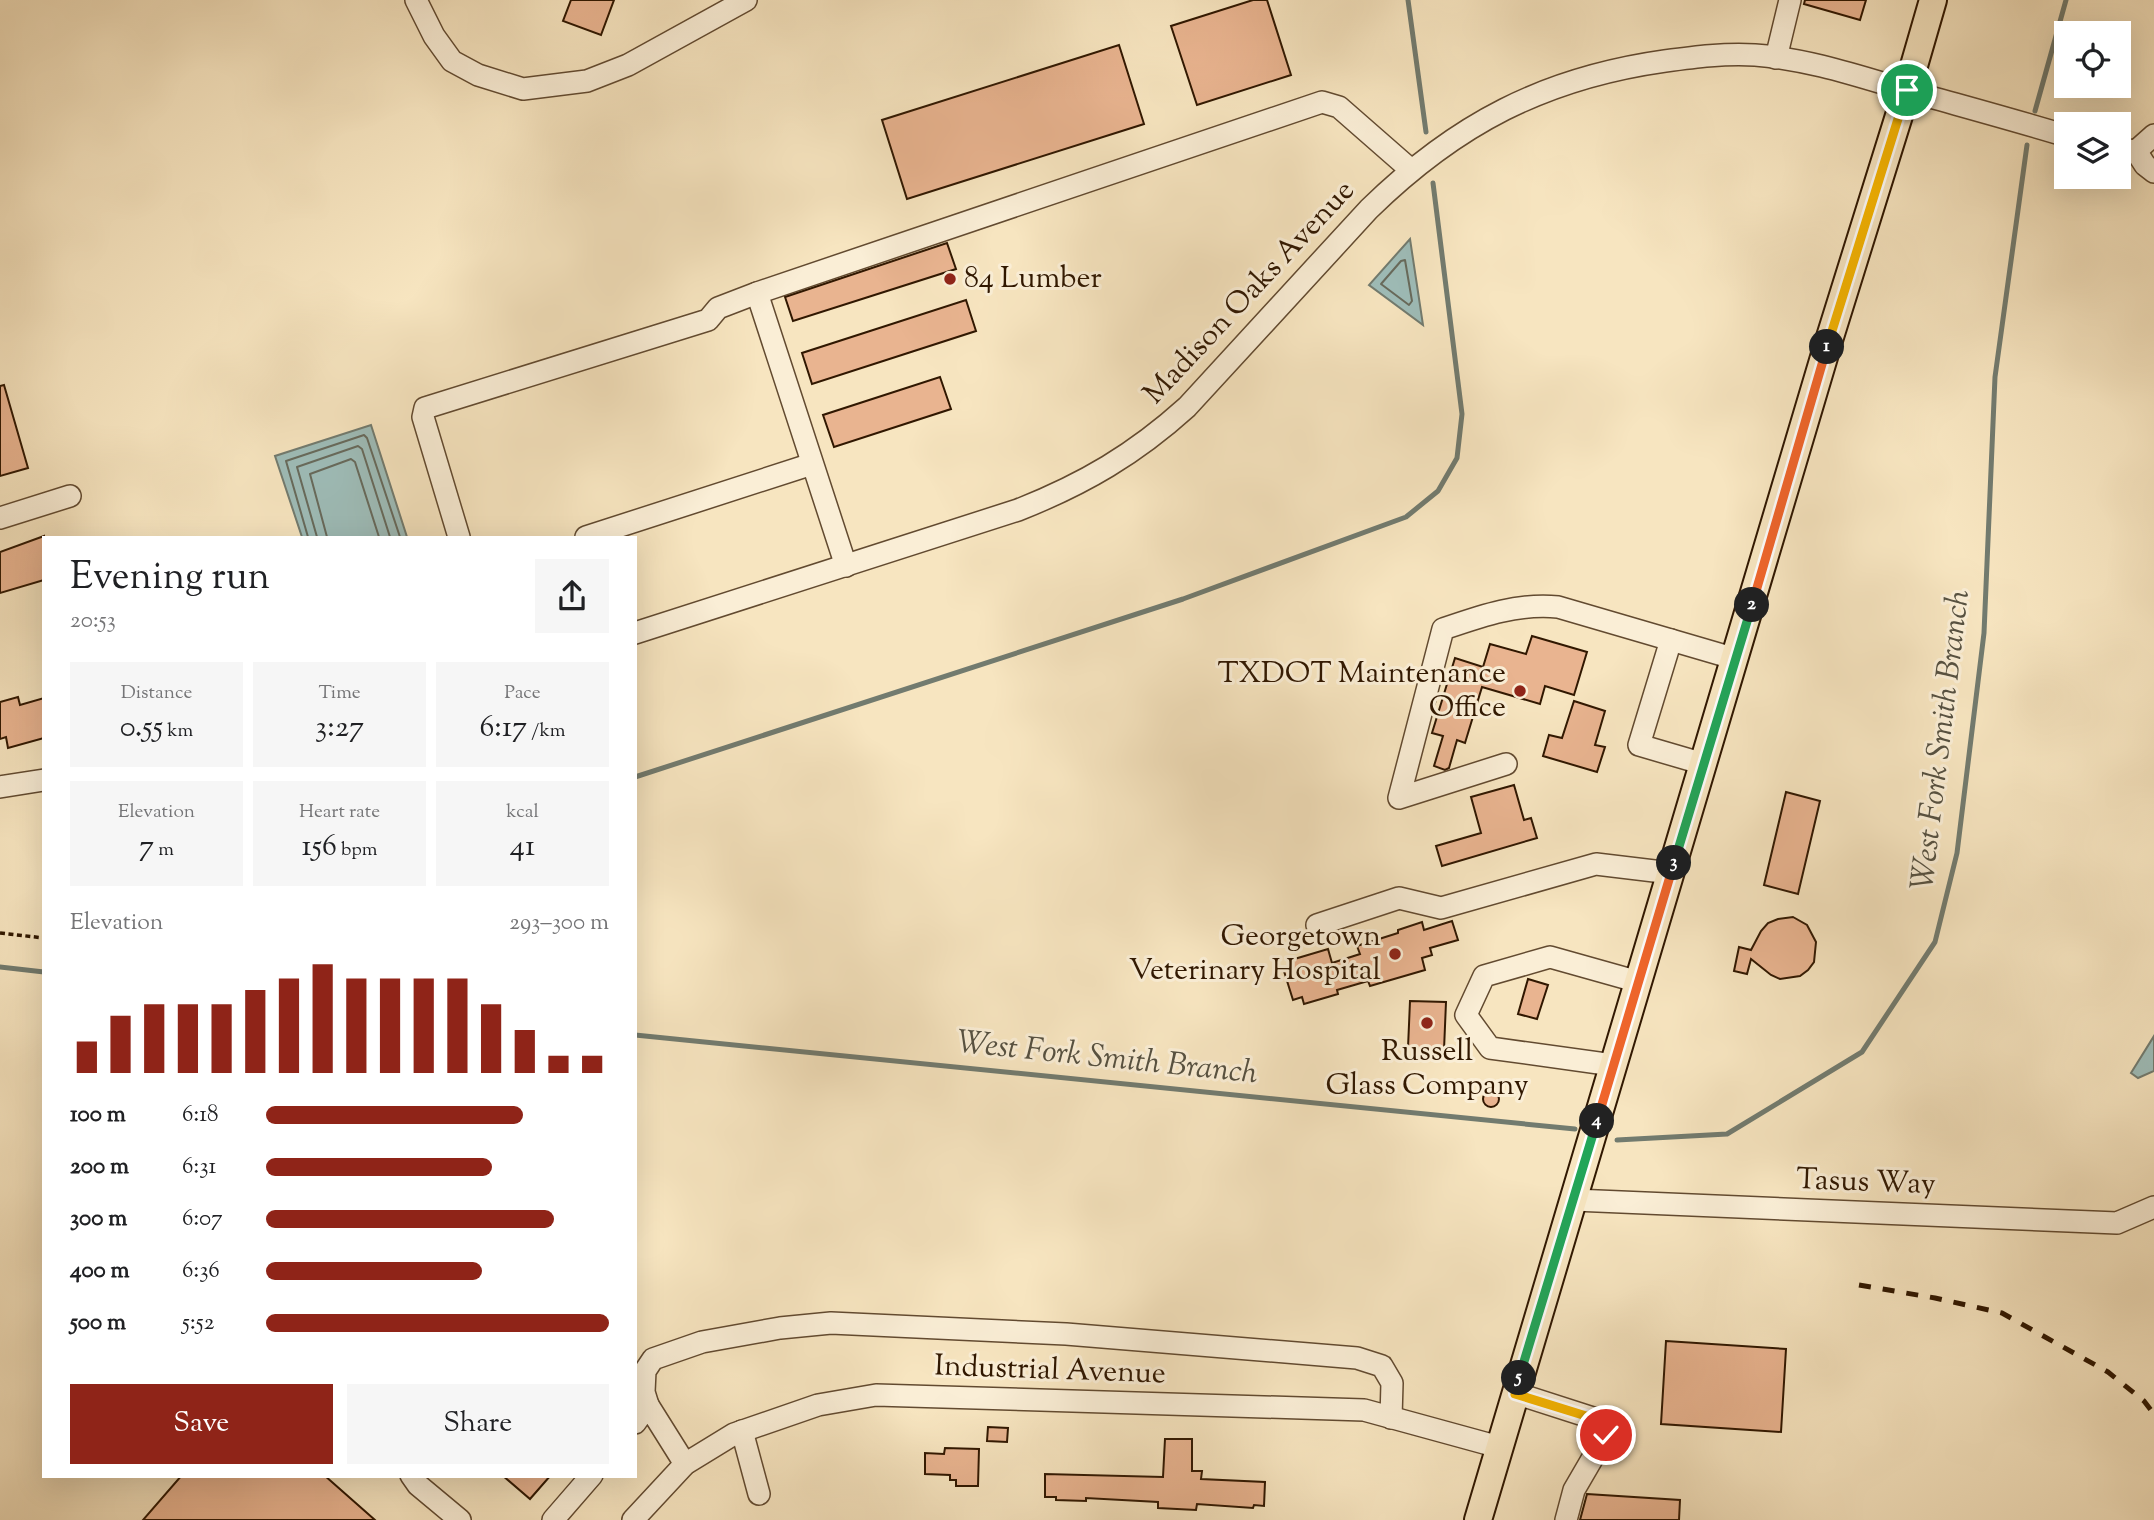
<!DOCTYPE html>
<meta charset="utf-8">
<style>
:root{--surface:#fff;--page:#f6f6f6;--text:#202124;--muted:#757577;--accent:#8f2418}
body{margin:0;font-family:"Sorts Mill Goudy",serif;background:var(--page);color:var(--text);height:100vh;display:flex;flex-direction:column;font-size:26px;white-space:nowrap}
*{box-sizing:border-box;margin:0}
p{font-size:23px;color:var(--muted)}
.icon{flex:none;width:38px;height:38px;fill:none;stroke:currentColor;stroke-width:2;stroke-linecap:round;stroke-linejoin:round}
.map{position:relative;flex:1;overflow:hidden}
.details{position:absolute;left:42px;top:536px;width:595px;height:942px;display:flex;flex-direction:column;background:var(--surface);border-radius:0px;box-shadow:0 7px 28px #0002}
.details>*{flex:none}
.fabs{position:absolute;left:2054px;top:21px;display:grid;gap:14px}
.fabs a{display:grid;place-items:center;width:77px;height:77px;border-radius:0px;background:var(--surface);box-shadow:0 7px 28px #0002;font-size:35px}
.pin{position:absolute;display:grid;place-items:center;width:60px;height:60px;color:#fff;margin:-30px;border:4px solid #fff;border-radius:50%;box-shadow:0 2px 7px #0007}
.km{position:absolute;width:35px;height:35px;margin:-18px;border-radius:50%;background:#222;color:#fff;font-size:19px;line-height:35px;text-align:center}
.round{display:grid;place-items:center;flex:none;width:74px;height:74px;border-radius:0px;background:var(--page)}
.headline{display:flex;align-items:center;justify-content:space-between;height:119px;padding:0 28px}
h1{font-size:38px;font-weight:600;line-height:52px}
.metrics{display:grid;grid-template-columns:repeat(3,1fr);gap:10px;height:119px;padding:7px 28px}
.metrics div{display:grid;align-content:center;border-radius:0px;background:var(--page);text-align:center}
.metrics b{font-size:30px;font-weight:600}
.metrics small{font-size:19px;font-weight:400}
.metrics p{font-size:19px}
.chart{height:196px;padding:14px 28px}
.chart p{display:flex;justify-content:space-between}
.chart svg{width:100%;height:126px;margin-top:7px;stroke:var(--accent);stroke-width:6}
.primary-button{display:flex;gap:14px;margin-top:auto;padding:14px 28px}
.primary-button a{flex:1;height:80px;border-radius:0px;background:var(--accent);color:#fff;font-size:28px;font-weight:600;line-height:80px;text-align:center}
.primary-button a+a{background:var(--page);color:var(--text)}
ul{padding:0 28px;list-style:none;font-size:23px}
li{display:grid;grid-template-columns:112px 84px 1fr;align-items:center;height:52px}
li i{height:18px;border-radius:9px;background:var(--accent)}
.map>svg:first-child{display:block}
</style>
<div class="map">
<svg width="2154" height="1520" viewBox="0 0 2154 1520">
<rect width="100%" height="100%" fill="#f7e5c0"/>
<filter id="stains"><feTurbulence type="fractalNoise" baseFrequency=".00286" numOctaves="4"/><feColorMatrix values="0 0 0 0 .2 0 0 0 0 .09 0 0 0 0 .02 0 0 0 .5 -.17"/></filter>
<radialGradient id="worn" r=".72"><stop offset=".6" stop-color="#630" stop-opacity="0"/><stop offset="1" stop-color="#630" stop-opacity=".3"/></radialGradient>
<!-- water -->
<g fill="#9ebdb9" stroke="#727b6f" stroke-width="2">
<polygon points="1410,239 1423,325 1369,285"/>
<polygon points="371,425 407,537 302,537 275,456"/>
<polygon points="2154,1036 2154,1071 2138,1078 2131,1073"/>
</g>
<g fill="none" stroke-linecap="round" stroke-linejoin="round">
<!-- shore -->
<g stroke="#676a5c" stroke-width="2">
<polygon points="1405,260 1412,301 1409,305 1381,284 1401,261"/>
<polyline points="308,537 286,461 364,435 367,438 400,537"/>
<polyline points="317,537 297,467 358,446 362,449 390,537"/>
<polyline points="327,537 310,474 351,459 355,462 379,537"/>
</g>
<!-- stream -->
<g stroke="#727b6f" stroke-width="5">
<polyline points="1408,0 1426,132"/>
<polyline points="2035,111 2066,0"/>
<polyline points="635,777 1183,599 1406,517 1438,491 1457,458 1462,414 1433,183"/>
<polyline points="0,967 44,972"/>
<polyline points="635,1035 1575,1129"/>
<polyline points="1617,1140 1727,1134 1862,1052 1935,942 1957,853 1984,633 1995,377 2027,145"/>
</g>
</g>
<!-- building -->
<g fill="#e9b490" stroke="#301700" stroke-width="2">
<polygon points="571,0 614,0 601,35 563,21"/>
<polygon points="1253,0 1267,0 1291,75 1197,105 1171,26"/>
<polygon points="1805,0 1866,0 1860,20 1804,4"/>
<polygon points="1119,45 1144,124 907,199 882,120"/>
<polygon points="947,243 956,269 793,321 785,297"/>
<polygon points="966,300 976,331 812,384 802,353"/>
<polygon points="940,377 951,409 834,447 823,415"/>
<polygon points="4,385 28,468 0,476 0,386"/>
<polygon points="44,536 44,580 0,593 0,552"/>
<polygon points="1532,636 1587,652 1574,695 1545,686 1540,704 1482,687 1465,743 1457,740 1449,768 1445,770 1434,766 1443,736 1432,733 1455,658 1483,667 1490,644 1526,654"/>
<polygon points="18,697 20,705 44,698 44,738 8,748 6,737 0,739 0,702"/>
<polygon points="1574,701 1605,711 1595,745 1605,747 1597,772 1543,756 1549,735 1562,738"/>
<polygon points="1514,785 1524,820 1531,818 1537,838 1442,866 1436,846 1481,833 1471,797"/>
<polygon points="1786,792 1820,801 1798,894 1764,885"/>
<polygon points="1793,917 1807,925 1816,942 1814,962 1808,970 1800,976 1780,979 1771,975 1751,959 1747,974 1734,971 1739,947 1751,950 1761,931 1768,923 1778,919"/>
<polygon points="1452,921 1458,940 1430,948 1432,955 1422,958 1425,970 1370,986 1368,981 1337,990 1338,994 1304,1004 1302,997 1293,1000 1283,968 1292,966 1291,960 1328,949 1332,963 1360,954 1357,946 1398,933 1398,930 1422,922 1424,930"/>
<polygon points="1528,979 1548,985 1537,1019 1518,1014"/>
<polygon points="1410,1001 1446,1002 1444,1050 1408,1048"/>
<circle cx="1491" cy="1099" r="8"/>
<polygon points="1666,1341 1786,1349 1781,1432 1661,1424"/>
<polygon points="988,1427 1008,1428 1007,1442 987,1441"/>
<polygon points="1165,1439 1192,1439 1192,1471 1202,1471 1201,1479 1265,1482 1264,1506 1254,1505 1253,1508 1197,1504 1196,1510 1158,1508 1158,1502 1086,1498 1086,1501 1056,1500 1056,1497 1045,1497 1045,1474 1163,1477"/>
<polygon points="945,1448 979,1449 978,1486 956,1486 956,1480 950,1480 950,1475 925,1474 925,1453 944,1454"/>
<polygon points="182,1475 324,1475 375,1520 143,1520"/>
<polygon points="502,1475 551,1475 530,1499"/>
<polygon points="1587,1494 1680,1500 1679,1520 1580,1520"/>
</g>
<g fill="none" stroke-linecap="round" stroke-linejoin="round">
<defs>
<g id="minor">
<polyline points="416,0 434,36 452,61 478,75 523,89 587,81 628,65 746,0"/>
<polyline points="1776,58 1790,0"/>
<polyline points="2119,149 2136,151 2154,135"/>
<polyline points="2136,151 2145,165 2154,172"/>
<polyline points="0,518 70,496"/>
<polyline points="459,537 423,417 425,408 708,320 718,308 757,293"/>
<polyline points="586,537 812,464"/>
<polyline points="846,566 757,293 1322,102 1339,107 1411,170"/>
<path d="M635,633L1018,510C1084,484 1135,454 1187,407L1369,209C1456,124 1544,78 1665,61C1695,57 1725,53 1755,55C1808,59 1858,76 1909,91C1962,106 2014,120 2067,136"/>
<polyline points="1671,640 1639,745 1704,764"/>
<path d="M1506,764L1399,798L1443,629C1481,616 1517,603 1558,607L1736,659"/>
<polyline points="0,787 44,780"/>
<polyline points="1317,925 1399,898 1441,908 1596,864 1671,873"/>
<polyline points="1613,1065 1490,1048 1466,1015 1484,976 1550,957 1639,982"/>
<polyline points="1574,1200 2117,1223 2154,1207"/>
<polyline points="1515,1393 1599,1420 1606,1435 1574,1490 1566,1520"/>
<polyline points="648,1405 644,1392 645,1371 653,1359 702,1342 780,1328 831,1323 1066,1334 1357,1358 1382,1366 1392,1383 1391,1418"/>
<polyline points="635,1423 648,1405 685,1464"/>
<polyline points="742,1431 759,1494"/>
<polyline points="411,1475 418,1485 460,1520"/>
<polyline points="553,1520 592,1475"/>
<polyline points="633,1520 685,1464 734,1434 818,1405 876,1395 1364,1410 1499,1447"/>
</g>
<polyline id="major" points="1478,1520 1830,337 1907,90 1933,0"/>
</defs>
<!-- minor casing -->
<use href="#minor" stroke="#624a30" stroke-width="24"/>
<!-- major casing -->
<use href="#major" stroke="#301700" stroke-width="30"/>
<!-- path -->
<polyline stroke="#301700" stroke-width="3.5" stroke-dasharray="5 3.5" stroke-linecap="butt" points="0,933 44,938"/>
<!-- minor -->
<use href="#minor" stroke="#faeed6" stroke-width="21"/>
<!-- major -->
<use href="#major" stroke="#f7e5c0" stroke-width="26"/>
<!-- rail -->
<polyline stroke="#301700" stroke-width="5" stroke-dasharray="12 12" stroke-linecap="butt" points="1859,1285 1935,1298 2002,1313 2108,1372 2144,1401 2154,1414"/>
</g>
<g fill="none" stroke-linecap="round" stroke-linejoin="round">
<defs>
<polyline id="split-1" points="1827,347 1907,90"/>
<polyline id="split-2" points="1752,605 1827,347"/>
<polyline id="split-3" points="1674,863 1752,605"/>
<polyline id="split-4" points="1597,1121 1674,863"/>
<polyline id="split-5" points="1519,1378 1597,1121"/>
<polyline id="split-6" points="1519,1378 1515,1394 1599,1420 1606,1435"/>
</defs>
<!-- split-1 casing -->
<use href="#split-1" stroke="#fff" stroke-width="14"/>
<!-- split-2 casing -->
<use href="#split-2" stroke="#fff" stroke-width="14"/>
<!-- split-3 casing -->
<use href="#split-3" stroke="#fff" stroke-width="14"/>
<!-- split-4 casing -->
<use href="#split-4" stroke="#fff" stroke-width="14"/>
<!-- split-5 casing -->
<use href="#split-5" stroke="#fff" stroke-width="14"/>
<!-- split-6 casing -->
<use href="#split-6" stroke="#fff" stroke-width="14"/>
<!-- split-1 -->
<use href="#split-1" stroke="#f5b400" stroke-width="9"/>
<!-- split-2 -->
<use href="#split-2" stroke="#f0652b" stroke-width="9"/>
<!-- split-3 -->
<use href="#split-3" stroke="#22a559" stroke-width="9"/>
<!-- split-4 -->
<use href="#split-4" stroke="#f0652b" stroke-width="9"/>
<!-- split-5 -->
<use href="#split-5" stroke="#22a559" stroke-width="9"/>
<!-- split-6 -->
<use href="#split-6" stroke="#f5b400" stroke-width="9"/>
</g>
<!-- markers -->
<g fill="#8f2418" stroke="#faeed6" stroke-width="2.5">
<circle cx="950" cy="279" r="7"/>
<circle cx="1520" cy="691" r="7"/>
<circle cx="1395" cy="954" r="7"/>
<circle cx="1427" cy="1023" r="7"/>
</g>
<g text-anchor="middle" dominant-baseline="central" stroke-width="6" stroke-linejoin="round" paint-order="stroke">
<!-- poi labels -->
<g font-size="30" fill="#301700" stroke="#faeed6" text-anchor="end">
<text x="964" y="279" text-anchor="start">84 Lumber</text>
<text x="1506" y="674">TXDOT Maintenance<tspan x="1506" dy="34">Office</tspan></text>
<text x="1381" y="937">Georgetown<tspan x="1381" dy="34">Veterinary Hospital</tspan></text>
<text x="1427" y="1052" text-anchor="middle">Russell<tspan x="1427" dy="34">Glass Company</tspan></text>
</g>
<!-- street labels -->
<g font-size="30" fill="#301700" stroke="#faeed6">
<text transform="translate(1250 293) rotate(-47)">Madison Oaks Avenue</text>
<text transform="translate(1866 1183) rotate(2)">Tasus Way</text>
<text transform="translate(1050 1371) rotate(2)">Industrial Avenue</text>
</g>
<!-- water labels -->
<g font-size="32" font-style="italic" fill="#565141" stroke="#faeed6">
<text transform="translate(1942 740) rotate(-83)">West Fork Smith Branch</text>
<text transform="translate(1107 1059) rotate(6)">West Fork Smith Branch</text>
</g>
</g>
<rect width="100%" height="100%" filter="url(#stains)"/>
<rect width="100%" height="100%" fill="url(#worn)"/>
</svg>
<div class="fabs">
<a><svg class="icon" aria-label="locate" viewBox="0 0 24 24"><circle cx="12" cy="12" r="6"/><path d="M12 2v4M12 18v4M2 12h4M18 12h4"/></svg></a>
<a><svg class="icon" aria-label="layers" viewBox="0 0 24 24"><path d="M12 4l9 5-9 5-9-5zM3 14l9 5 9-5"/></svg></a>
</div>
<div class="pin" style="left:1907px;top:90px;background:#1e9e55"><svg class="icon" aria-label="arrive" viewBox="0 0 24 24"><path d="M6 21V4h12l-3 4 3 4H6"/></svg></div>
<div class="pin" style="left:1606px;top:1435px;background:#d93025"><svg class="icon" aria-label="check" viewBox="0 0 24 24"><path d="M5 12l5 5 9-10"/></svg></div>
<b class="km" style="left:1827px;top:347px">1</b>
<b class="km" style="left:1752px;top:605px">2</b>
<b class="km" style="left:1674px;top:863px">3</b>
<b class="km" style="left:1597px;top:1121px">4</b>
<b class="km" style="left:1519px;top:1378px">5</b>
<section class="details">
<div class="headline"><div><h1>Evening run</h1><p>20:53</p></div><a class="round"><svg class="icon" aria-label="share" viewBox="0 0 24 24"><path d="M12 15V3M7 8l5-5 5 5M5 13v7h14v-7"/></svg></a></div>
<div class="metrics">
<div><p>Distance</p><b>0.55<small> km</small></b></div>
<div><p>Time</p><b>3:27</b></div>
<div><p>Pace</p><b>6:17<small> /km</small></b></div>
</div>
<div class="metrics">
<div><p>Elevation</p><b>7<small> m</small></b></div>
<div><p>Heart rate</p><b>156<small> bpm</small></b></div>
<div><p>kcal</p><b>41</b></div>
</div>
<div class="chart"><p><span>Elevation</span>293–300 m</p>
<svg viewBox="0 0 160 44" preserveAspectRatio="none"><path d="M5 44V33M15 44V24M25 44V20M35 44V20M45 44V20M55 44V15M65 44V11M75 44V6M85 44V11M95 44V11M105 44V11M115 44V11M125 44V20M135 44V29M145 44V38M155 44V38"/></svg>
</div>
<ul>
<li><b>100 m</b>6:18<i style="width:75%"></i></li>
<li><b>200 m</b>6:31<i style="width:66%"></i></li>
<li><b>300 m</b>6:07<i style="width:84%"></i></li>
<li><b>400 m</b>6:36<i style="width:63%"></i></li>
<li><b>500 m</b>5:52<i style="width:100%"></i></li>
</ul>
<div class="primary-button"><a>Save</a><a>Share</a></div>
</section>
</div>
